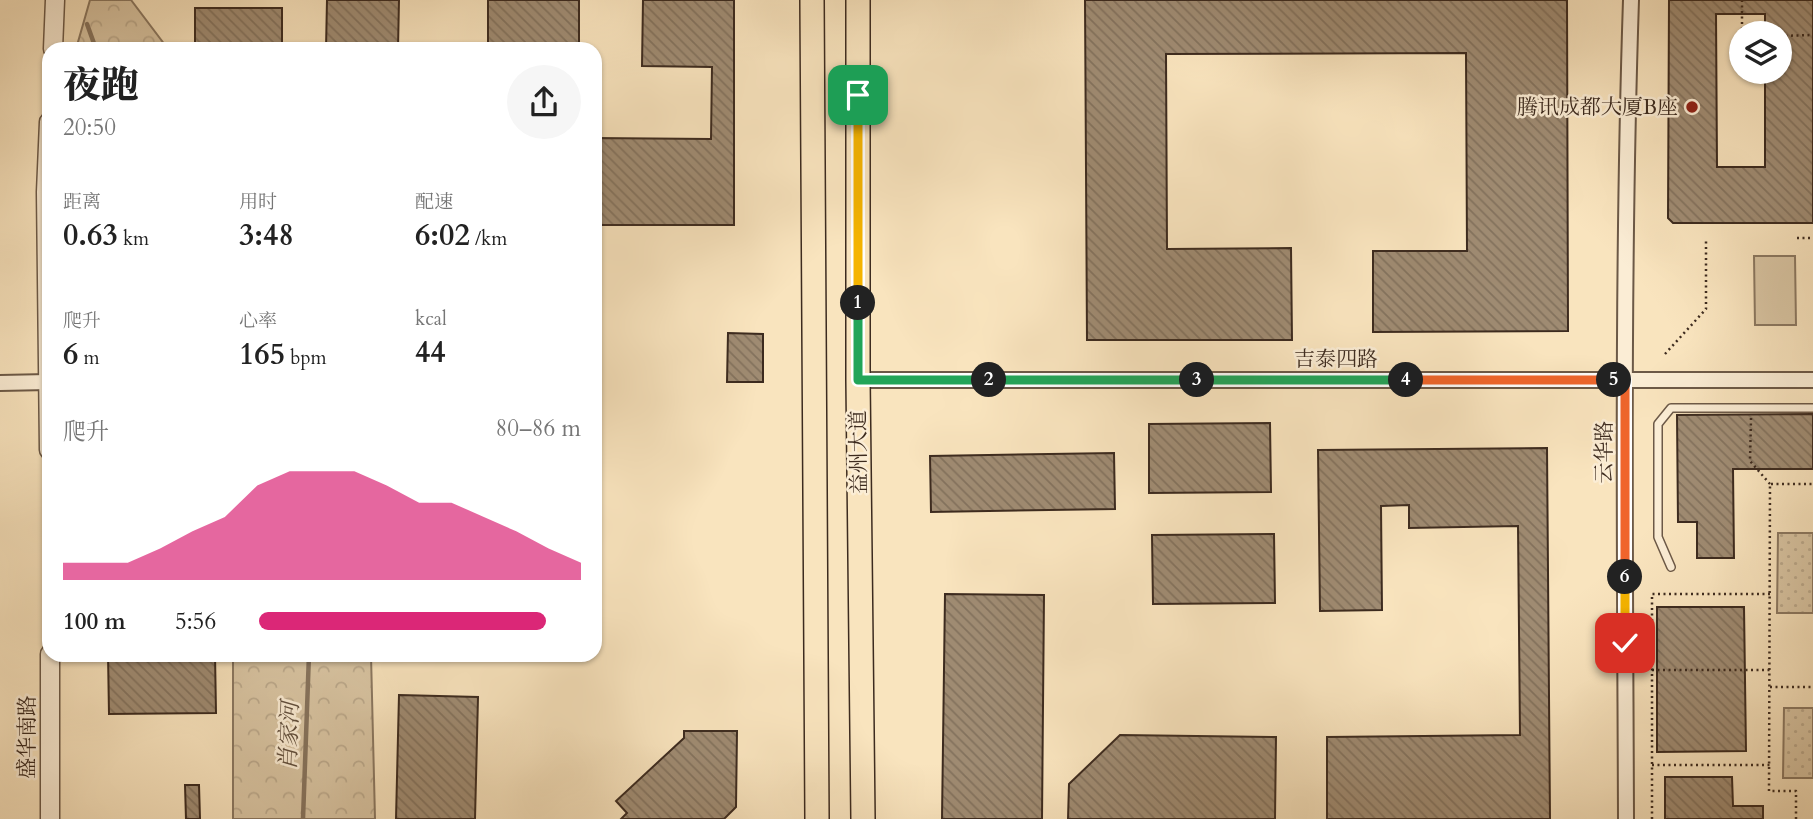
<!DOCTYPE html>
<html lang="zh">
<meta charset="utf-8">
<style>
:root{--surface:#fff;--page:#f6f6f6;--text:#222;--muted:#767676;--accent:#db2777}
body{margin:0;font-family:Cardo,"Noto Serif SC",serif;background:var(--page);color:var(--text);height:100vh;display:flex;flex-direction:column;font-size:26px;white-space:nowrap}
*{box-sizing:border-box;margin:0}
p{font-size:23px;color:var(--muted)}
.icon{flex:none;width:38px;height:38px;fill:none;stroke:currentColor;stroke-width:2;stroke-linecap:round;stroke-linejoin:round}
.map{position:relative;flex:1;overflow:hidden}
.panel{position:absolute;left:42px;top:42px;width:560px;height:620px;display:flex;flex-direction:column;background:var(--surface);border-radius:21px;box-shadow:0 2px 5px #0004}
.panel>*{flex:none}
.buttons{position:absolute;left:1729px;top:21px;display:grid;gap:14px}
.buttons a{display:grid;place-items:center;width:63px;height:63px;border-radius:50%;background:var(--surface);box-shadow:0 2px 5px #0004;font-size:35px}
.pin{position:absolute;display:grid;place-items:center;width:60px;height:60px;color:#fff;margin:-30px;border-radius:14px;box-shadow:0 4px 10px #0006}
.km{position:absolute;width:35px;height:35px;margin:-18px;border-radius:50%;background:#222;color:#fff;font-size:19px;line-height:35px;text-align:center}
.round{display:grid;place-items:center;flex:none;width:74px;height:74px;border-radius:37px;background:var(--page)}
.headline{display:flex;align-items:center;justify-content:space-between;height:119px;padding:0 21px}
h1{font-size:38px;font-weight:800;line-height:52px}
.figures{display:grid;grid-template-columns:repeat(3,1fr);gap:10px;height:119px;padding:7px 21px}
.figures div{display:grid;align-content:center}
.figures b{font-size:30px;font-weight:800}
.figures small{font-size:19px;font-weight:400}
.figures p{font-size:19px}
.chart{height:196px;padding:14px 21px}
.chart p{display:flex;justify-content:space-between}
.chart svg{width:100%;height:126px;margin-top:7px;fill:var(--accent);opacity:.7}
ul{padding:0 21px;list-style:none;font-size:23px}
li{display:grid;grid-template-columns:112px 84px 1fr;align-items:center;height:52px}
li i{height:18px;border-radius:9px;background:var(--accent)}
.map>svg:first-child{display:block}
</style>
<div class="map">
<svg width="1813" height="819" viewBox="0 0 1813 819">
<defs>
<pattern id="grass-dots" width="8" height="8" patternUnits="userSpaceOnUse" patternTransform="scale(1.75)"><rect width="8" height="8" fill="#d9c5a3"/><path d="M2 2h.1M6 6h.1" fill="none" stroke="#bba98c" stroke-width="1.8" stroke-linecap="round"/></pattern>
<pattern id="park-crowns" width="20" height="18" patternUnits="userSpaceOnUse" patternTransform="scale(1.75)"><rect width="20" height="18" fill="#d9c5a3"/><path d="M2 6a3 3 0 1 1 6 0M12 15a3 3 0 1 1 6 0" fill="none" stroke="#bba98c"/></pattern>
<pattern id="building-back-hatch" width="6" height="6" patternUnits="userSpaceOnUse" patternTransform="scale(1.75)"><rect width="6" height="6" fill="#9f8b72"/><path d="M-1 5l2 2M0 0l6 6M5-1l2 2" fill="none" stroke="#83725d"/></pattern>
</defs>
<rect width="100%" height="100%" fill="#f9e4be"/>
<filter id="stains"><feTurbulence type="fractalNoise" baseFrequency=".00286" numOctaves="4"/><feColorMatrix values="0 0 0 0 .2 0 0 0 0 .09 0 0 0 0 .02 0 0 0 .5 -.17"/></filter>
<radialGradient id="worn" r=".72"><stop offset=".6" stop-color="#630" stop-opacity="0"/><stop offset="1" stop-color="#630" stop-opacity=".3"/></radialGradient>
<!-- grass -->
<g fill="url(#grass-dots)" stroke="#8b7861" stroke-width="2">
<polygon points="1778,533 1813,533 1813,613 1777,613"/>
<polygon points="1784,708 1813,708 1813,778 1783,778"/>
</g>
<!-- park -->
<g fill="url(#park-crowns)" stroke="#8b7861" stroke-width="2">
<polygon points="90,0 131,0 168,49 76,49"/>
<polygon points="233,655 371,655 375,819 233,819"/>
</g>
<!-- garden -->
<polygon fill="#d9c5a3" stroke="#8b7861" stroke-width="2" points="1754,256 1795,256 1796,325 1755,325"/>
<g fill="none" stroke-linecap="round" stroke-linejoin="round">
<!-- stream -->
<g stroke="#87745e" stroke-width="4.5">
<polyline points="87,24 96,49"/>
<polyline points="303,819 309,654"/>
</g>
</g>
<!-- building -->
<g fill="url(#building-back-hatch)" stroke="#3d2b1f" stroke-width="2" fill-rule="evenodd">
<polygon points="327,0 399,0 398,49 326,49"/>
<rect x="488" y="0" width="91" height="49"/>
<polygon points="643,0 734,0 734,225 595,225 595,138 711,139 712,67 642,66"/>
<polygon points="1085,0 1567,0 1568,331 1373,332 1373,251 1467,251 1466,53 1166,54 1167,249 1291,248 1292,340 1087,340"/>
<path d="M1669,0H1813V223H1673L1668,218ZM1716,14H1765V33H1780V72H1765V167H1717Z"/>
<rect x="195" y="8" width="87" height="41"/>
<polygon points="728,333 763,334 763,382 727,382"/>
<polygon points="1813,414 1813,469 1733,469 1734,558 1697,558 1697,522 1678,522 1677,415"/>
<polygon points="1270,423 1271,492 1149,493 1149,424"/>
<polygon points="1547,448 1550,819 1327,819 1327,737 1520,735 1518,526 1409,528 1409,505 1381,506 1382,610 1320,611 1318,450"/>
<polygon points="1114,453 1115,509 931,512 930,456"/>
<polygon points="1274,534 1275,603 1153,604 1152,535"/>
<polygon points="945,594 1044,595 1042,819 942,819"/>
<polygon points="1657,607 1744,607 1746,751 1657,752"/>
<polygon points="108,654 215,654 216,713 109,714"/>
<polygon points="399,695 478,697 475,819 396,819"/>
<polygon points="684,731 737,731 736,807 724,819 621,819 627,813 616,801 684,738"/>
<polygon points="1120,735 1276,737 1275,819 1068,819 1069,784"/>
<polygon points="1665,777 1732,777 1733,806 1763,806 1763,819 1665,819"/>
<polygon points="185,785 199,785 200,819 186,819"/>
</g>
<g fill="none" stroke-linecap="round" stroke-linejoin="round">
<defs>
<polyline id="service" points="1671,567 1658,537 1658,424 1671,408 1813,408"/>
<g id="minor">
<polyline points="858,380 1813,380"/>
<polyline points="0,383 48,382"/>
<path d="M1626,819C1625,546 1622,273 1631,0"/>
</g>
<g id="tertiary">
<polyline points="53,49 55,0"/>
<polyline points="49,122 46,192 49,450"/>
<polyline points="50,654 50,819"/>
</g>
<g id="primary">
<polyline points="812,0 817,819"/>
<polyline points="858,0 858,380 863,819"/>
</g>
</defs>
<!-- service casing -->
<use href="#service" stroke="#6c5947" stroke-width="10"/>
<!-- minor casing -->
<use href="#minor" stroke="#6c5947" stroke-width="18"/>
<!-- tertiary casing -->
<use href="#tertiary" stroke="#6c5947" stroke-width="21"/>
<!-- primary casing -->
<use href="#primary" stroke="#3d2b1f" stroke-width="26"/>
<!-- path -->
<g stroke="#3d2b1f" stroke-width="2.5" stroke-dasharray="2 3.5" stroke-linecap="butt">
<polyline points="1742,0 1742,33"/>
<polyline points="1780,36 1813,35"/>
<polyline points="1797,238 1813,238"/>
<polyline points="1665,354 1706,309 1706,239"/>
<polyline points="1751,418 1750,461 1770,484"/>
<polyline points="1652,670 1770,670"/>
<polyline points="1770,687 1813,687"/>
<polyline points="1652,765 1770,765"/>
<polyline points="1652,819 1652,594 1770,594"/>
<polyline points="1796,819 1796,791 1769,791 1770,484 1813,484"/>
</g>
<!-- service -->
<use href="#service" stroke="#fbedd5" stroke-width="7"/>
<!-- minor -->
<use href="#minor" stroke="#fbedd5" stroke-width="14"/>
<!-- tertiary -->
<use href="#tertiary" stroke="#fbedd5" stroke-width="18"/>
<!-- primary -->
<use href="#primary" stroke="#f9e4be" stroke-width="23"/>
</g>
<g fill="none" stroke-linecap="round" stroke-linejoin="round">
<defs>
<polyline id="split-1" points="858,95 858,303"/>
<polyline id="split-2" points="858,303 858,380 989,380"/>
<polyline id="split-3" points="989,380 1197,380"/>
<polyline id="split-4" points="1197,380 1406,380"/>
<polyline id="split-5" points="1406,380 1614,380"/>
<polyline id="split-6" points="1614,380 1625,380 1625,577"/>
<polyline id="split-7" points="1625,577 1625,643"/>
</defs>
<!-- split-1 casing -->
<use href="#split-1" stroke="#fff" stroke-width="14"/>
<!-- split-2 casing -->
<use href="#split-2" stroke="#fff" stroke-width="14"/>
<!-- split-3 casing -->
<use href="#split-3" stroke="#fff" stroke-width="14"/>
<!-- split-4 casing -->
<use href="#split-4" stroke="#fff" stroke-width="14"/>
<!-- split-5 casing -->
<use href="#split-5" stroke="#fff" stroke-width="14"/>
<!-- split-6 casing -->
<use href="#split-6" stroke="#fff" stroke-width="14"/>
<!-- split-7 casing -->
<use href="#split-7" stroke="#fff" stroke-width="14"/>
<!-- split-1 -->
<use href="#split-1" stroke="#f5b400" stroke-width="9"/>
<!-- split-2 -->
<use href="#split-2" stroke="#22a559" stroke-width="9"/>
<!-- split-3 -->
<use href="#split-3" stroke="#22a559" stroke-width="9"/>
<!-- split-4 -->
<use href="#split-4" stroke="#22a559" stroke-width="9"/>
<!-- split-5 -->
<use href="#split-5" stroke="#f0652b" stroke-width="9"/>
<!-- split-6 -->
<use href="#split-6" stroke="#f0652b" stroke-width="9"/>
<!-- split-7 -->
<use href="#split-7" stroke="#f5b400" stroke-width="9"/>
</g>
<!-- markers -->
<circle fill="#8f2418" stroke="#fbedd5" stroke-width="2.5" cx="1692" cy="107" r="7"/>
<g text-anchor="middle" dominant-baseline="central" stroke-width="5" stroke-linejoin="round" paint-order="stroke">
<!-- poi labels -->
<g font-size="21" fill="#3d2b1f" stroke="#fbedd5" text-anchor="end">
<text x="1678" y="107">腾讯成都大厦B座</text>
</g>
<!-- street labels -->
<g font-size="21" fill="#3d2b1f" stroke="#fbedd5">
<text x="1336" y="359">吉泰四路</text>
<text transform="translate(859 452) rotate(-91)">益州大道</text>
<text transform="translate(1604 452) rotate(-90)">云华路</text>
<text transform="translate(27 737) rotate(-90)">盛华南路</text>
</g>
<!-- water labels -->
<g font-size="23" font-style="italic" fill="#62503e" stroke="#fbedd5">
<text transform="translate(289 736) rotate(-88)">肖家河</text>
</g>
</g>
<rect width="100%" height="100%" filter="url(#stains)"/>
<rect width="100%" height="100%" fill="url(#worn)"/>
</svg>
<div class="buttons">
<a><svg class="icon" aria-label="layers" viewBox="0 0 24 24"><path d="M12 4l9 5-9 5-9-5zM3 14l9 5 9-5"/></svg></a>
</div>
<div class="pin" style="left:858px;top:95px;background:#1e9e55"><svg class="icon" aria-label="arrive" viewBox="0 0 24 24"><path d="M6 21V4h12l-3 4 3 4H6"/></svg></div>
<div class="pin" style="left:1625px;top:643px;background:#d93025"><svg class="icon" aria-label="check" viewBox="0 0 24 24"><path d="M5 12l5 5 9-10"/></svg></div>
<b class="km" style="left:858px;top:303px">1</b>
<b class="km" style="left:989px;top:380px">2</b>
<b class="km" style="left:1197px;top:380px">3</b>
<b class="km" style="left:1406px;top:380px">4</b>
<b class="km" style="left:1614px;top:380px">5</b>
<b class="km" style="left:1625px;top:577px">6</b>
<section class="panel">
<div class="headline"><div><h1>夜跑</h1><p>20:50</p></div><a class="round"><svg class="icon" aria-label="share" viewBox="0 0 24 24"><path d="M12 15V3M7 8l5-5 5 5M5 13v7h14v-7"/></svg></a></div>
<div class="figures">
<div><p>距离</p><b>0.63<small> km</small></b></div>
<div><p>用时</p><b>3:48</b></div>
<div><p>配速</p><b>6:02<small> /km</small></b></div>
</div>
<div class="figures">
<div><p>爬升</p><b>6<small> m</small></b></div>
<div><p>心率</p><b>165<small> bpm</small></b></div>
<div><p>kcal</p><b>44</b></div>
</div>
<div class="chart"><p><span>爬升</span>80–86 m</p>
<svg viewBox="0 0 160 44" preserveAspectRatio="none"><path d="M0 44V38L10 38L20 38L30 33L40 27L50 22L60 11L70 6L80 6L90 6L100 11L110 17L120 17L130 22L140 27L150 33L160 38V44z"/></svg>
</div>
<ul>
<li><b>100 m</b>5:56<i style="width:89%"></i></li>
</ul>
</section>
</div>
